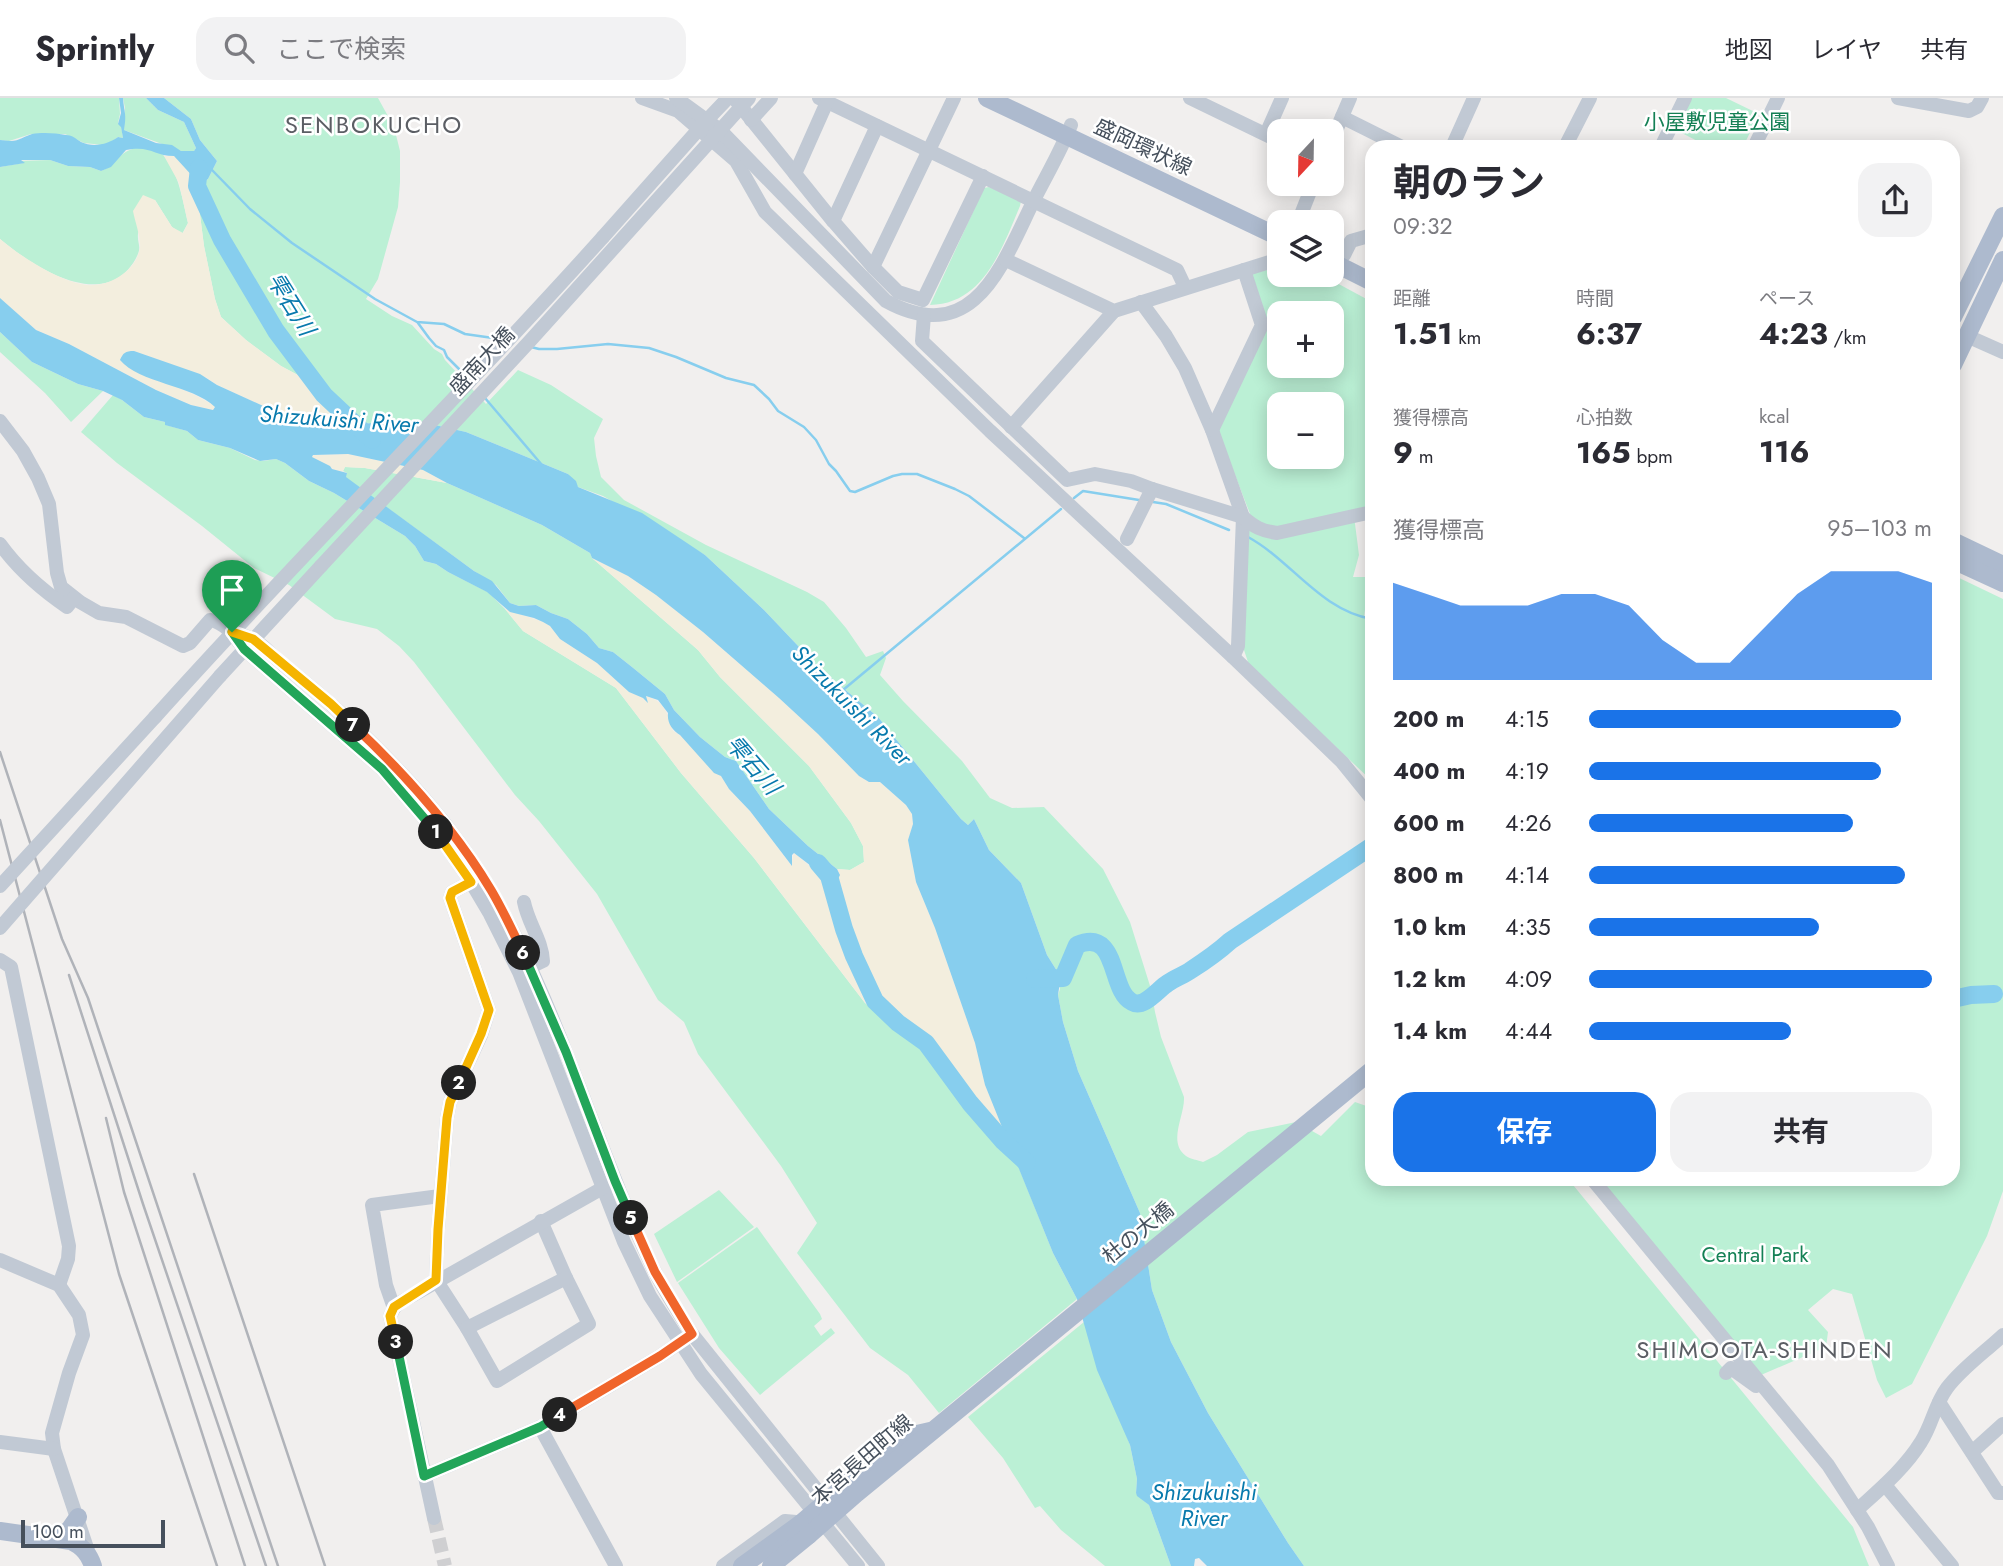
<!DOCTYPE html>
<html lang="ja">
<meta charset="utf-8">
<style>
:root{--surface:#fff;--page:#f2f2f3;--text:#2b2b33;--muted:#7c7c81;--line:#e1e1e2;--accent:#1a73e8}
body{margin:0;font-family:Jost,"Noto Sans JP",sans-serif;background:var(--page);color:var(--text);height:100vh;display:flex;flex-direction:column;font-size:26px;white-space:nowrap}
*{box-sizing:border-box;margin:0}
p{font-size:23px;color:var(--muted)}
.icon{flex:none;width:38px;height:38px;fill:none;stroke:currentColor;stroke-width:2;stroke-linecap:round;stroke-linejoin:round}
.map{position:relative;flex:1;overflow:hidden}
.panel{position:absolute;left:1365px;top:42px;width:595px;height:1046px;display:flex;flex-direction:column;background:var(--surface);border-radius:21px;box-shadow:0 4px 18px #0003}
.panel>*{flex:none}
.needle{width:46px;rotate:202deg}
.fabs{position:absolute;left:1267px;top:21px;display:grid;gap:14px}
.fabs a{display:grid;place-items:center;width:77px;height:77px;border-radius:14px;background:var(--surface);box-shadow:0 4px 18px #0003;font-size:35px}
.scale{position:absolute;left:21px;bottom:18px;width:144px;box-sizing:border-box;padding-left:7px;border:4px solid #46505c;border-top:0;font-size:19px;line-height:24px;white-space:nowrap;color:#46505c;-webkit-text-stroke:5px #fff;paint-order:stroke}
.pin{position:absolute;display:grid;place-items:center;width:60px;height:60px;color:#fff;margin:-72px -30px;border-radius:50% 50% 50% 0;rotate:-45deg;box-shadow:0 0 7px #0007}
.pin .icon{rotate:45deg}
.km{position:absolute;width:35px;height:35px;margin:-18px;border-radius:50%;background:#222;color:#fff;font-size:19px;line-height:35px;text-align:center}
.round{display:grid;place-items:center;flex:none;width:74px;height:74px;border-radius:21px;background:var(--page)}
.summary{display:flex;align-items:center;justify-content:space-between;height:119px;padding:0 28px}
h1{font-size:38px;font-weight:700;line-height:52px}
.stats{display:grid;grid-template-columns:repeat(3,1fr);gap:10px;height:119px;padding:7px 28px}
.stats div{display:grid;align-content:center}
.stats b{font-size:30px;font-weight:700}
.stats small{font-size:19px;font-weight:400}
.stats p{font-size:19px}
.chart{height:196px;padding:14px 28px}
.chart p{display:flex;justify-content:space-between}
.chart svg{width:100%;height:126px;margin-top:7px;fill:var(--accent);opacity:.7}
.action{display:flex;gap:14px;margin-top:auto;padding:14px 28px}
.action a{flex:1;height:80px;border-radius:21px;background:var(--accent);color:#fff;font-size:28px;font-weight:700;line-height:80px;text-align:center}
.action a+a{background:var(--page);color:var(--text)}
ul{padding:0 28px;list-style:none;font-size:23px}
li{display:grid;grid-template-columns:112px 84px 1fr;align-items:center;height:52px}
li i{height:18px;border-radius:9px;background:var(--accent)}
header{display:flex;align-items:center;gap:42px;box-sizing:border-box;height:98px;padding:0 35px;background:var(--surface);border-bottom:2px solid var(--line)}
header strong{font-size:33px}
nav{display:flex;gap:38px;margin-inline-start:auto;font-size:24px}
.search{width:490px;height:63px;background:var(--page);display:flex;align-items:center;gap:18px;box-sizing:border-box;padding:0 24px;border-radius:21px;color:var(--muted);font-size:26px}
.map>svg:first-child{display:block}
</style>
<header>
<strong>Sprintly</strong>
<div class="search"><svg class="icon" aria-label="search" viewBox="0 0 24 24"><circle cx="10" cy="10" r="6"/><path d="M15 15l6 6"/></svg>ここで検索</div>
<nav><a>地図</a><a>レイヤ</a><a>共有</a></nav>
</header>
<div class="map">
<svg width="2003" height="1468" viewBox="0 0 2003 1468">
<rect width="100%" height="100%" fill="#f1efee"/>
<!-- green -->
<g fill="#bbf0d5" fill-rule="evenodd">
<polygon points="0,0 119,0 120,16 118,25 121,28 123,40 118,39 110,45 103,47 84,45 65,36 31,36 9,43 0,42"/>
<polygon points="123,0 146,0 158,12 184,24 196,50 194,53 181,53 124,32 125,10"/>
<path d="M164,0H378L394,29L400,53V84L398,109L378,181L366,201L392,218L412,227L434,251L442,256L445,262L486,306L518,272L551,287L603,321L594,340L596,358L601,379L624,402L706,447L807,494L824,504L846,530L866,559L883,553L886,560L880,577L903,603L962,663L990,700L1012,710L1044,709L1103,771L1130,824L1151,891L1155,914L1161,939L1184,999C1185,1018 1167,1044 1186,1058C1190,1061 1198,1062 1203,1064L1217,1057L1248,1034L1296,1024L1321,1038L1355,1004L1372,1010V1082H1569L1853,1429L1869,1468H1304L1288,1445L1208,1315L1171,1244L1152,1192L1140,1115L1078,973L1063,924L1058,897L1060,891L1057,873L1047,857L1021,785L989,752L974,721L968,727L961,721L878,619L818,569L764,512L705,457L603,398L578,389L568,376L466,334L417,323L351,326L322,299L309,283L281,268L246,242L221,219L215,201L204,148L197,93L206,96L201,89V85L208,81L217,63L200,42L191,21Z"/>
<polygon points="1689,0 1726,0 1759,16 1743,49 1709,49 1674,31"/>
<path d="M139,49C147,50 160,52 165,59C179,76 183,104 188,125L182,136L172,129L155,102C151,111 139,128 138,136C137,147 143,148 135,162C104,215 33,169 0,141V69L23,65L19,63L50,62L68,68L90,69L101,73C120,65 116,54 139,49Z"/>
<path d="M989,89L1021,103L1020,108C1002,150 984,206 930,207L984,90Z"/>
<path d="M1279,166V177H1322L1372,204V414L1354,418L1359,457L1353,479H1369L1364,520L1372,521V683L1249,567L1244,552L1247,433L1252,421L1218,333L1268,228L1251,178L1253,173ZM1279,215H1332V268H1279ZM1279,306H1332V359H1279Z"/>
<polygon points="0,234 32,264 78,286 103,293 71,324 45,295 0,254"/>
<polygon points="113,297 122,302 144,319 165,324 166,327 187,333 198,342 230,350 255,362 263,363 276,361 285,365 309,383 334,395 405,438 415,448 424,463 436,466 448,474 488,494 505,511 523,533 616,590 681,675 754,760 865,905 878,917 927,955 949,987 1013,1055 1053,1155 1077,1201 939,1315 908,1277 870,1250 797,1155 817,1125 781,1068 698,956 684,924 658,902 597,796 539,723 515,697 414,564 399,548 377,531 335,521 289,487 254,470 202,428 117,365 81,334"/>
<polygon points="345,369 365,370 447,385 542,427 590,455 592,460 698,552 720,579 809,668 851,725 863,748 864,764 850,772 837,771 808,748 769,711 736,663 725,659 700,639 674,612 665,596 632,569 613,554 599,550 587,536 568,521 551,515 536,507 519,508 510,505 496,487 474,473 345,379 347,375 343,373"/>
<polygon points="1953,477 2003,501 2003,1093 1987,1138 1912,1286 1886,1300 1877,1282 1852,1196 1833,1191 1808,1212 1828,1234 1826,1249 1761,1277 1594,1082 1953,1082"/>
<polygon points="719,1092 754,1129 677,1184 654,1136"/>
<polygon points="757,1129 820,1216 822,1221 814,1228 821,1238 831,1230 835,1235 760,1297 719,1250 678,1185"/>
<polygon points="1084,1224 1130,1347 1137,1381 1136,1395 1138,1398 1149,1407 1171,1468 1105,1468 1061,1432 1040,1408 1035,1410 1003,1360 968,1319"/>
</g>
<!-- sand -->
<g fill="#f3eede">
<path d="M164,58H174L177,60L197,82L194,93H197L204,148L215,201L221,219L246,242L281,268L309,283L322,299L351,326L332,327L285,318L217,287L207,280L143,256L172,287L195,297L215,308L213,312L191,307L156,292L69,246L36,232L0,200V141C20,158 56,181 81,186C104,192 136,175 140,150C141,139 135,124 133,113L143,97L155,102L172,129L183,135L188,125L179,85Z"/>
<polygon points="348,356 423,372 447,385 365,370 345,369 343,373 338,374 312,359 313,357"/>
<path d="M592,460L628,478L656,497L703,534L779,600L818,636L859,678L869,684H880L906,707L912,716L913,726L908,742L916,784L935,830L975,945L985,987L1008,1043L972,1003L927,939L909,927L884,906L873,892L869,891L864,897L865,905L754,760L681,675L616,590L523,533L505,511L543,524L550,528L560,541L597,565L629,594L643,600L646,604L645,598C664,602 668,616 673,633L680,637L721,678L729,691L750,713L791,767L794,755L828,783L835,780L839,775L837,771L850,772L864,764L863,748L851,725L809,668L720,579L698,552Z"/>
</g>
<!-- water -->
<g fill="#87ceee">
<path d="M119,0H123C124,14 127,16 124,32L156,45L172,47L181,53H194L196,50L184,24L158,12L146,0H164L191,21L200,42L217,63L208,81L201,85V89L207,97L193,93L196,82L174,58C154,58 151,47 126,52L111,69L101,73L90,69L68,68L50,62H21L25,65L0,69V42C4,42 7,43 11,43C19,43 25,38 32,36C42,34 56,35 66,37C73,37 76,41 81,44C94,50 108,46 118,39L123,40L121,29L118,26L121,15Z"/>
<path d="M0,200L36,232L69,246L156,292L191,307L213,312L215,309C192,287 139,285 120,262C123,255 125,253 134,253L200,276L217,287L285,318L332,327L417,323L466,334L568,376L576,383L578,389L642,415L705,457L764,512L818,569L878,619L961,721L968,727L974,721L989,752L1021,785L1047,857L1057,873L1060,884L1058,897L1063,924L1078,973L1140,1115L1152,1192L1171,1244L1208,1315L1288,1445L1304,1468H1207L1199,1460L1195,1461L1194,1468H1171L1149,1407L1137,1398L1136,1395L1137,1381L1130,1347L1097,1272L1077,1201L1053,1155L985,987L975,945L935,830L916,784L908,742L913,726L912,716L906,707L880,684H869L859,678L818,636L779,600L703,534L656,497L628,478L592,460L590,455L542,427L447,385L423,372L348,356L313,357L312,359L330,368L332,371L347,375L346,379L474,473L492,483L510,505L519,508L536,507L551,515L568,521L587,536L599,550L613,554L632,569L665,596L674,612L700,639L725,659L736,663L769,711L808,748L837,771L840,777L838,781L825,783L815,771L794,755L792,757V768L750,713L729,691L721,678L714,675L680,637C672,632 667,625 668,615L658,602L646,598L648,605L643,600L629,594L597,565L560,541L550,528L543,524L534,520L510,514L487,494L448,474L436,466L424,463L415,448L405,438L334,395L309,383L285,365L276,361L260,363L230,350L198,342L187,333L165,327V324L144,319L122,302L103,293L78,286L32,264L0,234Z"/>
</g>
<g fill="none" stroke-linecap="round" stroke-linejoin="round">
<!-- stream -->
<g stroke="#87ceee" stroke-width="2.5">
<polyline points="212,72 250,111 292,145 375,201 417,224 444,226 465,236 500,241"/>
<polyline points="418,225 429,240 436,248 444,252 447,259 467,279"/>
<polyline points="531,249 539,251 557,251 608,246 649,250 676,259 726,280 754,287 769,301 778,313 804,329 816,342 829,366 836,373 850,393 855,394 893,378 902,376 917,376 955,391 969,398 1024,440"/>
<polyline points="485,300 542,367"/>
<polyline points="1074,400 1083,393 1139,402"/>
<polyline points="1153,404 1166,406 1229,432"/>
<path d="M1248,439C1292,463 1320,512 1372,521"/>
<polyline points="843,592 1061,411"/>
</g>
<!-- river -->
<g stroke="#87ceee" stroke-width="18">
<polyline points="199,70 197,88 210,116 222,142 276,233 324,297 372,342"/>
<polyline points="818,765 829,778 844,831 854,858 875,903 898,925 926,945 970,1005 1003,1043 1027,1065"/>
<path d="M1035,881L1063,880L1077,847C1119,829 1109,893 1132,904C1144,911 1158,891 1168,885C1175,880 1184,877 1191,872C1205,863 1218,854 1230,843L1372,748"/>
<polyline points="1953,901 1971,897 1994,896"/>
</g>
<!-- minor-tunnel -->
<polyline stroke="#cfcfd1" stroke-width="14" stroke-dasharray="14 7" stroke-linecap="butt" points="434,1420 445,1468"/>
<!-- minor -->
<g stroke="#c1c9d4" stroke-width="14">
<polyline points="642,0 678,13 736,63 765,114 990,333 1233,559 1342,664 1372,701"/>
<path d="M676,0L720,32L886,203C974,251 1002,167 1033,104C1046,78 1061,53 1071,27"/>
<polyline points="734,0 833,123 873,169 898,194 923,202 983,78"/>
<polyline points="819,0 1177,172 1185,189"/>
<polyline points="1190,0 1279,43"/>
<polyline points="1898,0 1969,13 1977,9 1982,0"/>
<polyline points="1342,19 1402,49"/>
<polyline points="707,22 728,0"/>
<polyline points="751,22 771,0"/>
<polyline points="1266,36 1282,0"/>
<polyline points="1332,42 1350,0"/>
<polyline points="1452,49 1474,0"/>
<polyline points="1565,49 1590,0"/>
<polyline points="1661,49 1685,0"/>
<polyline points="1754,49 1778,0"/>
<polyline points="795,76 827,4"/>
<polyline points="833,123 877,28"/>
<polyline points="1298,124 1313,86"/>
<polyline points="1344,157 1351,143 1372,137"/>
<polyline points="1006,162 1114,213 1279,161"/>
<polyline points="873,169 954,0"/>
<polyline points="1141,204 1166,238 1185,270 1212,332 1243,419 1238,548 1233,559"/>
<path d="M924,217L922,243L1067,382L1095,376L1131,383L1152,391L1243,419C1254,429 1262,433 1277,435L1372,414"/>
<polyline points="1967,238 2003,254"/>
<path d="M0,323L23,353L38,380L49,406L57,475L61,489L80,504L99,515L126,519L183,548L190,545L210,522C225,524 235,539 244,551L382,671L437,735L471,784L490,816L519,874L624,1144L650,1198L701,1276L858,1468"/>
<polyline points="1011,329 1114,213"/>
<polyline points="1212,332 1262,227 1244,172"/>
<polyline points="1127,441 1152,391"/>
<path d="M0,446C18,471 42,492 67,509L74,500"/>
<path d="M232,534C238,536 246,538 252,541C261,545 269,554 276,561C300,580 323,598 345,619C400,671 453,727 491,793C560,912 595,1048 654,1172C665,1194 679,1215 692,1236L878,1468"/>
<polyline points="220,578 321,468"/>
<path d="M155,619C301,456 457,302 603,139"/>
<polyline points="471,784 452,794 450,800 489,912 481,937 450,1004 447,1020 438,1131 436,1182 467,1230 497,1283 589,1226 566,1180 541,1123"/>
<polyline points="0,862 11,869 69,1148 68,1161 59,1187"/>
<path d="M524,872L543,863C542,842 528,825 524,804"/>
<polyline points="1593,1082 1828,1367 1868,1429 1888,1468"/>
<polyline points="0,1162 59,1187 79,1217 83,1237 69,1275 52,1335 54,1351 89,1456"/>
<polyline points="394,1210 386,1187 372,1107 440,1098"/>
<polyline points="467,1230 566,1180"/>
<polyline points="1726,1275 1731,1270 1756,1288"/>
<polyline points="1939,1304 1998,1395 2003,1395"/>
<polyline points="540,1329 616,1468"/>
<polyline points="0,1344 54,1351"/>
<polyline points="1972,1354 2003,1326"/>
<polyline points="424,1378 540,1329 660,1258 685,1241"/>
<polyline points="1885,1387 1952,1468"/>
<path d="M1857,1412C1880,1391 1905,1370 1921,1344C1932,1327 1935,1306 1947,1290C1962,1270 1985,1254 2003,1237"/>
<polyline points="434,1420 390,1218 394,1210 401,1204 608,1087"/>
<polyline points="723,1468 785,1423 796,1424 802,1431"/>
</g>
<!-- major -->
<g stroke="#adbace" stroke-width="18">
<polyline points="987,0 1279,139"/>
<polyline points="1332,164 1372,184"/>
<polyline points="1953,219 2003,118"/>
<polyline points="1953,267 2003,162"/>
<polyline points="1953,443 2003,467"/>
<polyline points="1953,462 2003,485"/>
<polyline points="800,1426 869,1367 908,1338 930,1333"/>
<path d="M0,1433L71,1443C83,1449 89,1456 93,1468"/>
<polyline points="809,1437 857,1395 1372,972"/>
<polyline points="55,1440 69,1432 78,1419"/>
</g>
<!-- rail -->
<g stroke="#b0b3b9" stroke-width="2.5">
<polyline points="0,654 62,841 88,900 102,942 278,1468"/>
<polyline points="0,722 119,1176 217,1468"/>
<polyline points="69,877 143,1106 266,1468"/>
<polyline points="106,1020 124,1094 245,1468"/>
<polyline points="194,1076 325,1468"/>
</g>
<!-- minor-bridge -->
<g stroke="#c1c9d4" stroke-width="14">
<polyline points="603,139 707,22"/>
<polyline points="321,468 529,244 749,0"/>
<polyline points="0,788 155,619"/>
<polyline points="0,830 220,578"/>
</g>
<!-- major-bridge -->
<g stroke="#adbace" stroke-width="18">
<polyline points="742,1468 800,1426"/>
<polyline points="771,1468 809,1437"/>
</g>
</g>
<g fill="none" stroke-linecap="round" stroke-linejoin="round">
<defs>
<polyline id="split-1" points="232,534 244,551 382,671 436,734"/>
<polyline id="split-2" points="436,734 471,784 452,794 450,800 489,912 481,936 459,985"/>
<polyline id="split-3" points="396,1244 390,1218 394,1209 436,1182 438,1131 447,1020 450,1004 459,985"/>
<polyline id="split-4" points="396,1244 424,1378 540,1329 560,1317"/>
<polyline id="split-5" points="560,1317 660,1258 692,1236 655,1174 631,1120"/>
<polyline id="split-6" points="523,855 566,954 615,1083 631,1120"/>
<path id="split-7" d="M353,627C405,676 454,730 491,792C503,812 513,834 523,855"/>
<polyline id="split-8" points="232,534 253,541 331,606 353,627"/>
</defs>
<!-- split-1 casing -->
<use href="#split-1" stroke="#fff" stroke-width="14"/>
<!-- split-2 casing -->
<use href="#split-2" stroke="#fff" stroke-width="14"/>
<!-- split-3 casing -->
<use href="#split-3" stroke="#fff" stroke-width="14"/>
<!-- split-4 casing -->
<use href="#split-4" stroke="#fff" stroke-width="14"/>
<!-- split-5 casing -->
<use href="#split-5" stroke="#fff" stroke-width="14"/>
<!-- split-6 casing -->
<use href="#split-6" stroke="#fff" stroke-width="14"/>
<!-- split-7 casing -->
<use href="#split-7" stroke="#fff" stroke-width="14"/>
<!-- split-8 casing -->
<use href="#split-8" stroke="#fff" stroke-width="14"/>
<!-- split-1 -->
<use href="#split-1" stroke="#22a559" stroke-width="9"/>
<!-- split-2 -->
<use href="#split-2" stroke="#f5b400" stroke-width="9"/>
<!-- split-3 -->
<use href="#split-3" stroke="#f5b400" stroke-width="9"/>
<!-- split-4 -->
<use href="#split-4" stroke="#22a559" stroke-width="9"/>
<!-- split-5 -->
<use href="#split-5" stroke="#f0652b" stroke-width="9"/>
<!-- split-6 -->
<use href="#split-6" stroke="#22a559" stroke-width="9"/>
<!-- split-7 -->
<use href="#split-7" stroke="#f0652b" stroke-width="9"/>
<!-- split-8 -->
<use href="#split-8" stroke="#f5b400" stroke-width="9"/>
</g>
<g text-anchor="middle" dominant-baseline="central" stroke-width="5" stroke-linejoin="round" paint-order="stroke">
<!-- park labels -->
<g font-size="21" fill="#148055" stroke="#fff">
<text x="1717" y="24">小屋敷児童公園</text>
<text x="1755" y="1157">Central Park</text>
</g>
<!-- street labels -->
<g font-size="21" fill="#46505c" stroke="#fff">
<text transform="translate(1143 49) rotate(25)">盛岡環状線</text>
<text transform="translate(482 263) rotate(-47)">盛南大橋</text>
<text transform="translate(1138 1135) rotate(-39)">杜の大橋</text>
<text transform="translate(862 1362) rotate(-41)">本宮長田町線</text>
</g>
<!-- water labels -->
<g font-size="23" font-style="italic" fill="#087aad" stroke="#fff">
<text transform="translate(291 206) rotate(58)">雫石川</text>
<text transform="translate(339 321) rotate(4)">Shizukuishi River</text>
<text transform="translate(852 607) rotate(45)">Shizukuishi River</text>
<text transform="translate(753 667) rotate(49)">雫石川</text>
<text x="1204" y="1394">Shizukuishi<tspan x="1204" dy="26">River</tspan></text>
</g>
<!-- quarter labels -->
<g font-size="24" letter-spacing="2" fill="#5b5e64" stroke="#fff">
<text x="374" y="26">SENBOKUCHO</text>
<text x="1765" y="1251">SHIMOOTA-SHINDEN</text>
</g>
</g>
</svg>
<div class="fabs">
<a><svg class="needle" viewBox="-14 -14 28 28"><path d="M0-13l5 13h-10z" fill="#e53935"/><path d="M0 13l5-13h-10z" fill="#7c7c81"/></svg></a>
<a><svg class="icon" aria-label="layers" viewBox="0 0 24 24"><path d="M12 4l9 5-9 5-9-5zM3 14l9 5 9-5"/></svg></a>
<a>+</a>
<a>−</a>
</div>
<div class="scale">100 m</div>
<div class="pin" style="left:232px;top:534px;background:#1e9e55"><svg class="icon" aria-label="arrive" viewBox="0 0 24 24"><path d="M6 21V4h12l-3 4 3 4H6"/></svg></div>
<b class="km" style="left:436px;top:734px">1</b>
<b class="km" style="left:459px;top:985px">2</b>
<b class="km" style="left:396px;top:1244px">3</b>
<b class="km" style="left:560px;top:1317px">4</b>
<b class="km" style="left:631px;top:1120px">5</b>
<b class="km" style="left:523px;top:855px">6</b>
<b class="km" style="left:353px;top:627px">7</b>
<section class="panel">
<div class="summary"><div><h1>朝のラン</h1><p>09:32</p></div><a class="round"><svg class="icon" aria-label="share" viewBox="0 0 24 24"><path d="M12 15V3M7 8l5-5 5 5M5 13v7h14v-7"/></svg></a></div>
<div class="stats">
<div><p>距離</p><b>1.51<small> km</small></b></div>
<div><p>時間</p><b>6:37</b></div>
<div><p>ペース</p><b>4:23<small> /km</small></b></div>
</div>
<div class="stats">
<div><p>獲得標高</p><b>9<small> m</small></b></div>
<div><p>心拍数</p><b>165<small> bpm</small></b></div>
<div><p>kcal</p><b>116</b></div>
</div>
<div class="chart"><p><span>獲得標高</span>95–103 m</p>
<svg viewBox="0 0 160 44" preserveAspectRatio="none"><path d="M0 44V10L10 14L20 18L30 18L40 18L50 14L60 14L70 18L80 30L90 38L100 38L110 26L120 14L130 6L140 6L150 6L160 10V44z"/></svg>
</div>
<ul>
<li><b>200 m</b>4:15<i style="width:91%"></i></li>
<li><b>400 m</b>4:19<i style="width:85%"></i></li>
<li><b>600 m</b>4:26<i style="width:77%"></i></li>
<li><b>800 m</b>4:14<i style="width:92%"></i></li>
<li><b>1.0 km</b>4:35<i style="width:67%"></i></li>
<li><b>1.2 km</b>4:09<i style="width:100%"></i></li>
<li><b>1.4 km</b>4:44<i style="width:59%"></i></li>
</ul>
<div class="action"><a>保存</a><a>共有</a></div>
</section>
</div>
